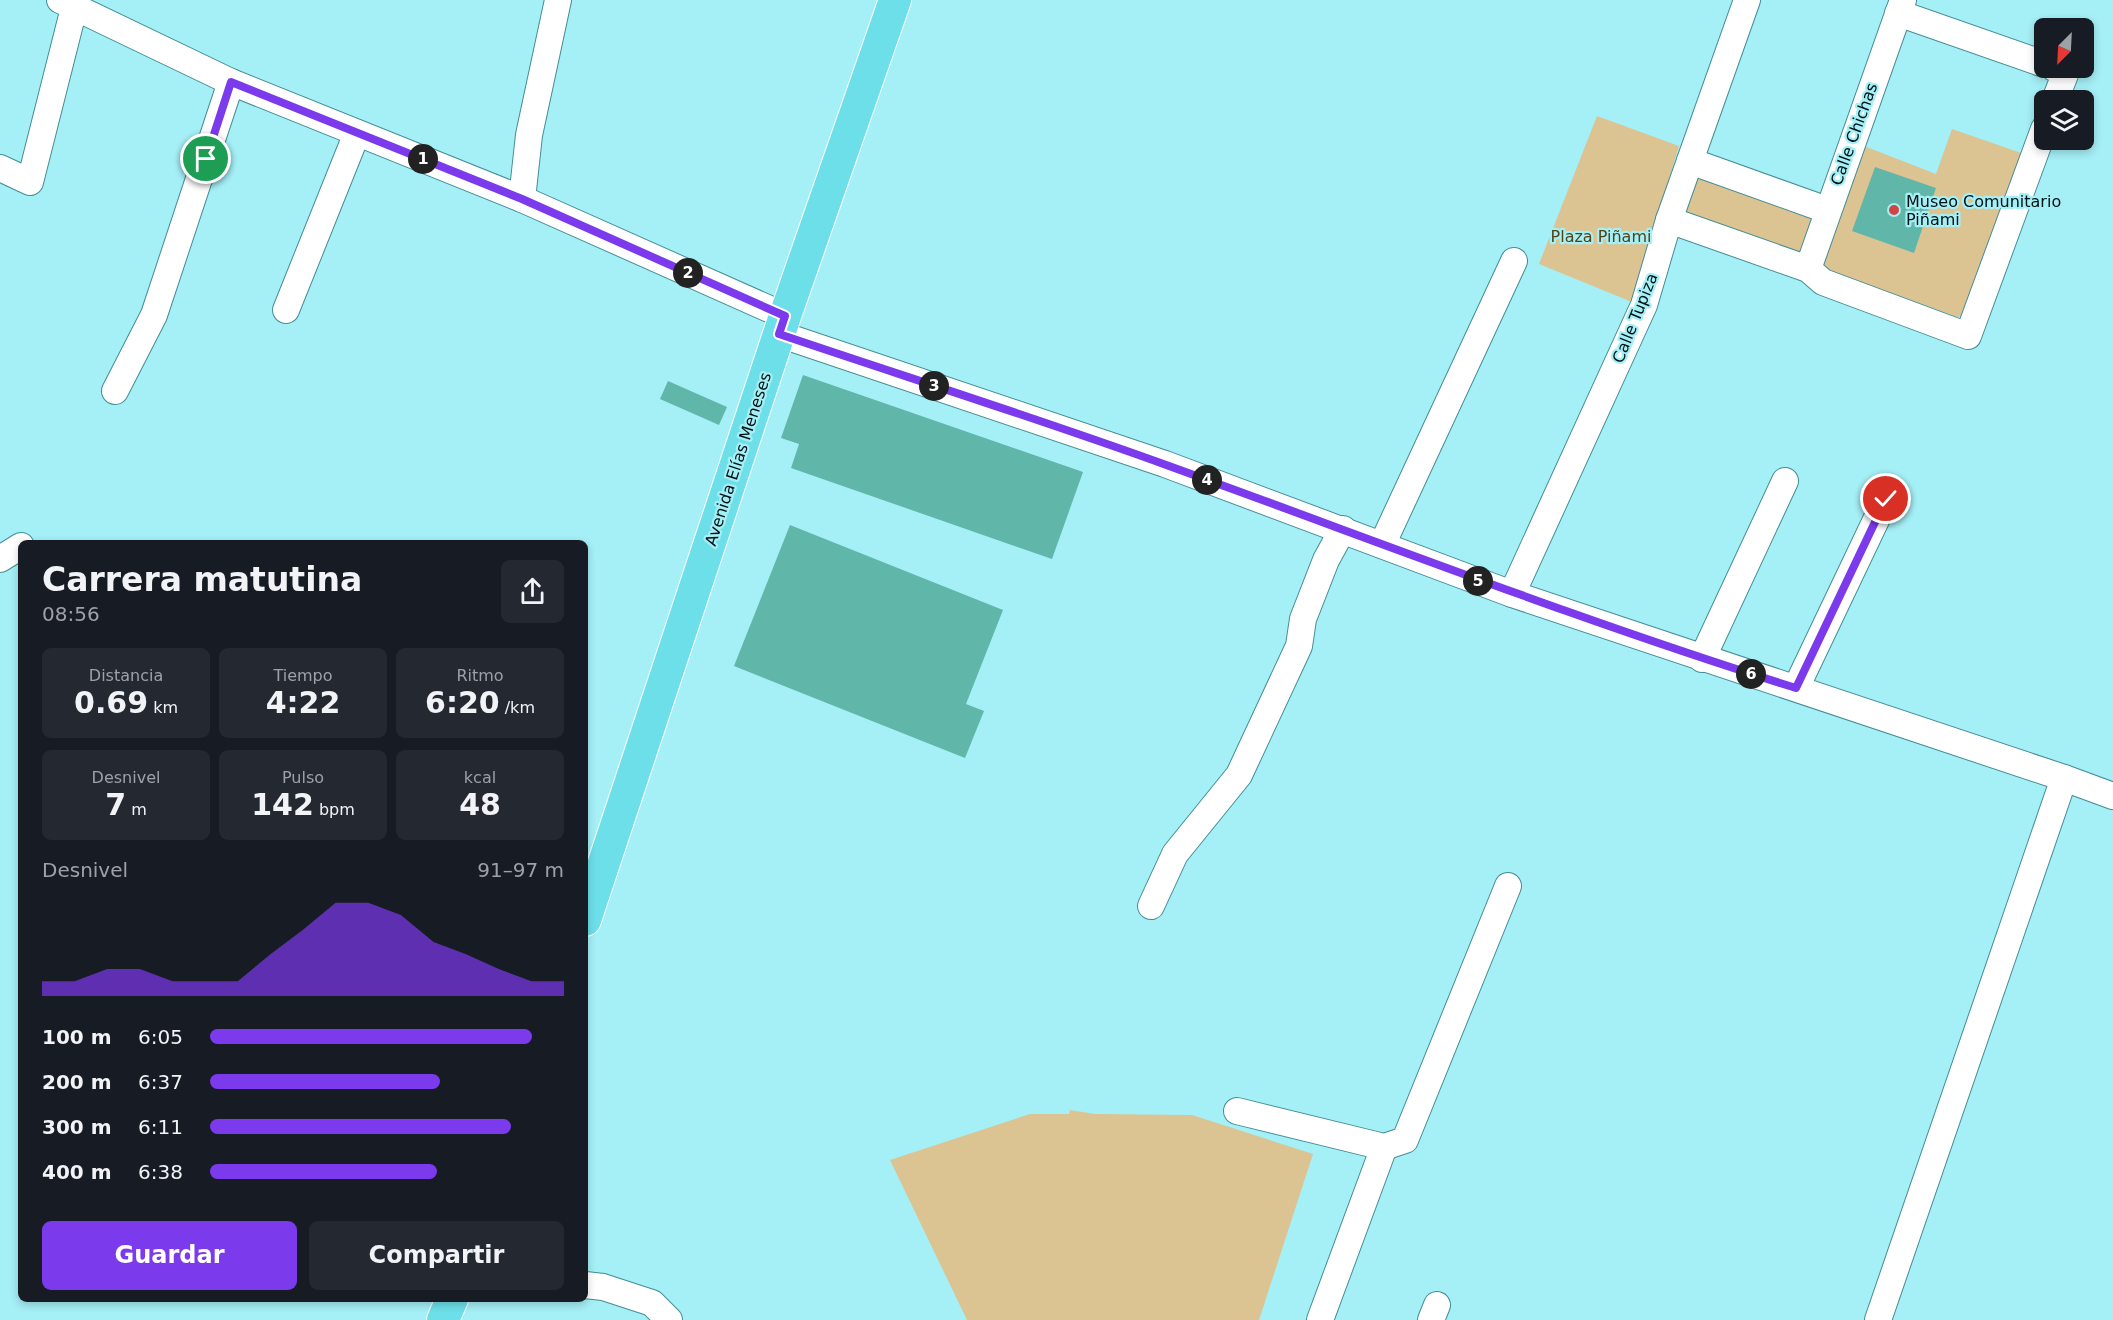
<!DOCTYPE html>
<html lang="es">
<meta charset="utf-8">
<style>
:root{--surface:#171b24;--page:#242831;--text:#f1f3f6;--muted:#9ea1a6;--accent:#7c3aed}
body{margin:0;font-family:"DejaVu Sans",sans-serif;background:var(--page);color:var(--text);height:100vh;display:flex;flex-direction:column;font-size:22px;white-space:nowrap}
*{box-sizing:border-box;margin:0}
p{font-size:20px;color:var(--muted)}
.icon{flex:none;width:33px;height:33px;fill:none;stroke:currentColor;stroke-width:2;stroke-linecap:round;stroke-linejoin:round}
.map{position:relative;flex:1;overflow:hidden}
.side{position:absolute;left:18px;top:540px;width:570px;height:762px;display:flex;flex-direction:column;background:var(--surface);border-radius:9px;box-shadow:0 3px 9px #0003}
.side>*{flex:none}
.needle{width:39px;rotate:204deg}
.fabs{position:absolute;left:2034px;top:18px;display:grid;gap:12px}
.fabs a{display:grid;place-items:center;width:60px;height:60px;border-radius:9px;background:var(--surface);box-shadow:0 3px 9px #0003;font-size:30px}
.pin{position:absolute;display:grid;place-items:center;width:51px;height:51px;color:#fff;margin:-26px;border:3px solid #fff;border-radius:50%;box-shadow:0 2px 6px #0007}
.km{position:absolute;width:30px;height:30px;margin:-15px;border-radius:50%;background:#222;color:#fff;font-size:16px;line-height:30px;text-align:center}
.round{display:grid;place-items:center;flex:none;width:63px;height:63px;border-radius:9px;background:var(--page)}
.overview{display:flex;align-items:center;justify-content:space-between;height:102px;padding:0 24px}
h1{font-size:33px;font-weight:700;line-height:45px}
.stats{display:grid;grid-template-columns:repeat(3,1fr);gap:9px;height:102px;padding:6px 24px}
.stats div{display:grid;align-content:center;border-radius:9px;background:var(--page);text-align:center}
.stats b{font-size:30px;font-weight:700}
.stats small{font-size:16px;font-weight:400}
.stats p{font-size:16px}
.chart{height:168px;padding:12px 24px}
.chart p{display:flex;justify-content:space-between}
.chart svg{width:100%;height:108px;margin-top:6px;fill:var(--accent);opacity:.7}
.primary-button{display:flex;gap:12px;margin-top:auto;padding:12px 24px}
.primary-button a{flex:1;height:69px;border-radius:9px;background:var(--accent);color:#fff;font-size:24px;font-weight:700;line-height:69px;text-align:center}
.primary-button a+a{background:var(--page);color:var(--text)}
ul{padding:0 24px;list-style:none;font-size:20px}
li{display:grid;grid-template-columns:96px 72px 1fr;align-items:center;height:45px}
li i{height:15px;border-radius:8px;background:var(--accent)}
.map>svg:first-child{display:block}
</style>
<div class="map">
<svg width="2113" height="1320" viewBox="0 0 2113 1320">
<rect width="100%" height="100%" fill="#a5eff6"/>
<!-- green -->
<g fill="#dcc392">
<polygon points="1597,116 1679,146 1632,302 1539,264"/>
<polygon points="1952,129 2024,154 1964,315 1957,317 1825,269 1823,264 1864,146 1936,174"/>
<path d="M1697,176L1812,217C1814,228 1807,247 1799,254L1688,218L1684,210Z"/>
<polygon points="1070,1110 1095,1114 1192,1115 1313,1154 1259,1320 967,1320 890,1160 1030,1114 1069,1114"/>
</g>
<!-- building -->
<g fill="#61b6aa">
<polygon points="1875,167 1936,188 1914,253 1852,231"/>
<polygon points="803,375 1083,472 1052,559 791,468 799,444 781,438"/>
<polygon points="668,381 727,407 719,425 660,399"/>
<polygon points="790,525 1003,610 966,704 984,711 965,758 734,666"/>
</g>
<g fill="none" stroke-linecap="round" stroke-linejoin="round">
<defs>
<g id="minor">
<polyline points="60,0 231,82 522,199 785,316"/>
<polyline points="1898,13 2044,64"/>
<polyline points="2054,68 2066,72 2055,100"/>
<polyline points="1690,161 1827,210"/>
<polyline points="0,168 30,182 76,0"/>
<polyline points="522,199 529,135 558,0"/>
<polyline points="1669,220 1808,269 1823,282 1968,336 2044,129"/>
<polyline points="1808,269 1903,0"/>
<polyline points="286,310 357,133"/>
<polyline points="779,334 1165,464 1512,594 2064,778 2113,796"/>
<polyline points="115,391 154,315 231,82"/>
<polyline points="1382,545 1514,261"/>
<polyline points="0,559 21,546"/>
<polyline points="1512,594 1644,305 1669,220 1747,0"/>
<polyline points="1702,659 1785,481"/>
<polyline points="1796,688 1886,499"/>
<polyline points="1151,906 1175,854 1239,775 1299,646 1303,619 1326,560 1343,529"/>
<polyline points="1237,1111 1384,1147 1405,1140 1508,886"/>
<polyline points="585,1285 603,1287 652,1303 669,1320"/>
<polyline points="1320,1320 1384,1147"/>
<polyline points="1431,1320 1437,1305"/>
<polyline points="1878,1320 2064,778"/>
</g>
<g id="major">
<polyline points="585,920 785,316 895,0"/>
<polyline points="443,1320 452,1299"/>
</g>
</defs>
<!-- minor casing -->
<use href="#minor" stroke="#448d94" stroke-width="28"/>
<!-- major casing -->
<use href="#major" stroke="#fff" stroke-width="34"/>
<!-- minor -->
<use href="#minor" stroke="#fff" stroke-width="26"/>
<!-- major -->
<use href="#major" stroke="#6ddfe8" stroke-width="32"/>
</g>
<g fill="none" stroke-linecap="round" stroke-linejoin="round">
<defs>
<path id="route" d="M206,159L231,82L522,199L785,316L779,334C909,378 1040,419 1169,466C1377,541 1584,622 1796,688L1886,499"/>
</defs>
<!-- route casing -->
<use href="#route" stroke="#fff" stroke-width="12"/>
<!-- route -->
<use href="#route" stroke="#7c3aed" stroke-width="8"/>
</g>
<!-- markers -->
<circle fill="#d24344" stroke="#a5eff6" stroke-width="2" cx="1894" cy="210" r="6"/>
<g text-anchor="middle" dominant-baseline="central" stroke-width="4.5" stroke-linejoin="round" paint-order="stroke">
<!-- street labels -->
<g font-size="16" fill="#001214" stroke="#a5eff6">
<text transform="translate(1854 134) rotate(-70)">Calle Chichas</text>
<text transform="translate(1635 318) rotate(-68)">Calle Tupiza</text>
<text transform="translate(738 459) rotate(-72)">Avenida Elías Meneses</text>
</g>
<!-- poi labels -->
<g font-size="16" fill="#001214" stroke="#a5eff6" text-anchor="start">
<text x="1906" y="201">Museo Comunitario<tspan x="1906" dy="18">Piñami</tspan></text>
</g>
<!-- park labels -->
<g font-size="16" fill="#564113" stroke="#a5eff6">
<text x="1601" y="236">Plaza Piñami</text>
</g>
</g>
</svg>
<div class="fabs">
<a><svg class="needle" viewBox="-14 -14 28 28"><path d="M0-13l5 13h-10z" fill="#e53935"/><path d="M0 13l5-13h-10z" fill="#9ea1a6"/></svg></a>
<a><svg class="icon" aria-label="layers" viewBox="0 0 24 24"><path d="M12 4l9 5-9 5-9-5zM3 14l9 5 9-5"/></svg></a>
</div>
<div class="pin" style="left:206px;top:159px;background:#1e9e55"><svg class="icon" aria-label="arrive" viewBox="0 0 24 24"><path d="M6 21V4h12l-3 4 3 4H6"/></svg></div>
<div class="pin" style="left:1886px;top:499px;background:#d93025"><svg class="icon" aria-label="check" viewBox="0 0 24 24"><path d="M5 12l5 5 9-10"/></svg></div>
<b class="km" style="left:423px;top:159px">1</b>
<b class="km" style="left:688px;top:273px">2</b>
<b class="km" style="left:934px;top:386px">3</b>
<b class="km" style="left:1207px;top:480px">4</b>
<b class="km" style="left:1478px;top:581px">5</b>
<b class="km" style="left:1751px;top:674px">6</b>
<section class="side">
<div class="overview"><div><h1>Carrera matutina</h1><p>08:56</p></div><a class="round"><svg class="icon" aria-label="share" viewBox="0 0 24 24"><path d="M12 15V3M7 8l5-5 5 5M5 13v7h14v-7"/></svg></a></div>
<div class="stats">
<div><p>Distancia</p><b>0.69<small> km</small></b></div>
<div><p>Tiempo</p><b>4:22</b></div>
<div><p>Ritmo</p><b>6:20<small> /km</small></b></div>
</div>
<div class="stats">
<div><p>Desnivel</p><b>7<small> m</small></b></div>
<div><p>Pulso</p><b>142<small> bpm</small></b></div>
<div><p>kcal</p><b>48</b></div>
</div>
<div class="chart"><p><span>Desnivel</span>91–97 m</p>
<svg viewBox="0 0 160 44" preserveAspectRatio="none"><path d="M0 44V38L10 38L20 33L30 33L40 38L50 38L60 38L70 27L80 17L90 6L100 6L110 11L120 22L130 27L140 33L150 38L160 38V44z"/></svg>
</div>
<ul>
<li><b>100 m</b>6:05<i style="width:91%"></i></li>
<li><b>200 m</b>6:37<i style="width:65%"></i></li>
<li><b>300 m</b>6:11<i style="width:85%"></i></li>
<li><b>400 m</b>6:38<i style="width:64%"></i></li>
</ul>
<div class="primary-button"><a>Guardar</a><a>Compartir</a></div>
</section>
</div>
